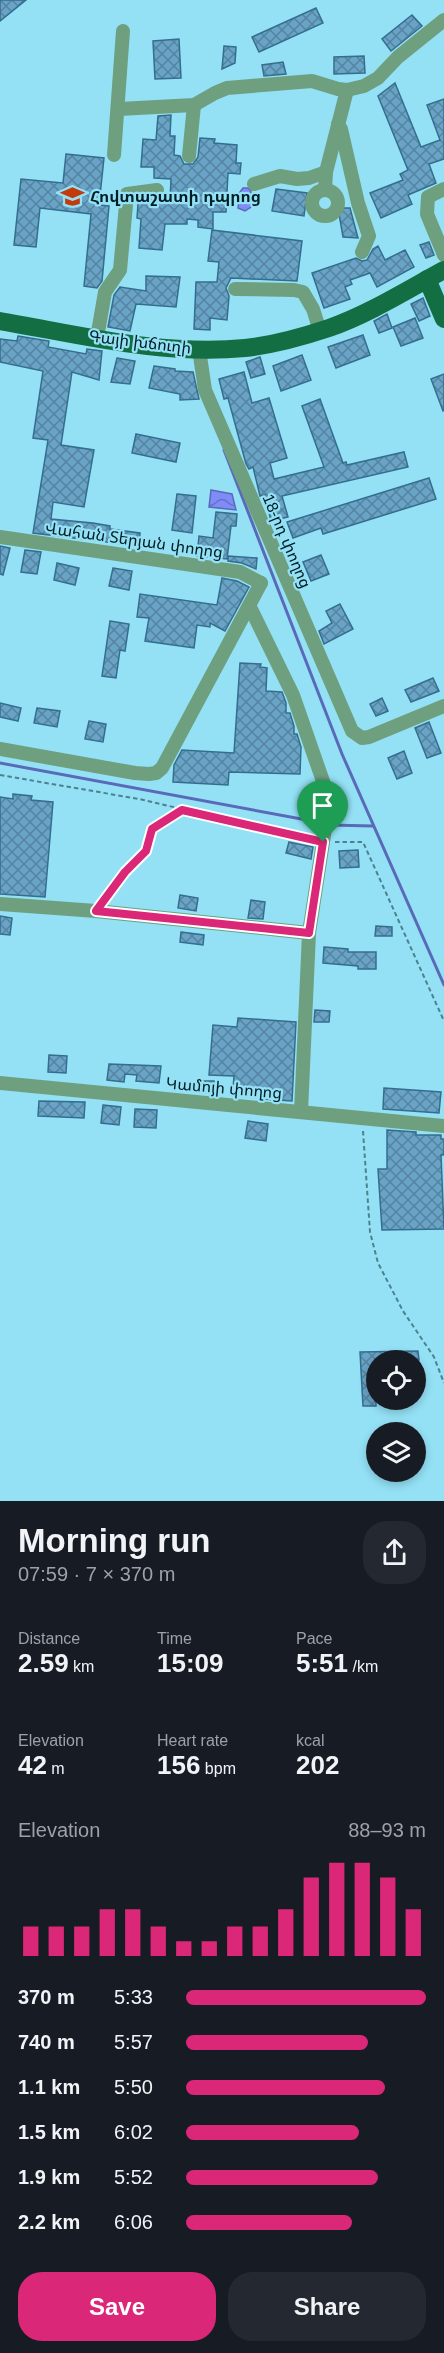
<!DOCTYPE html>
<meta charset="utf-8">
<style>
:root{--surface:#171b24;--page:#242831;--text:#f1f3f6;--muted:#9ea1a6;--accent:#db2777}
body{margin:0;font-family:Arial,"Noto Sans Armenian",sans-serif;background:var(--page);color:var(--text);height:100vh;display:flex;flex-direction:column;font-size:22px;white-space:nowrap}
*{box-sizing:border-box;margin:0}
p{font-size:20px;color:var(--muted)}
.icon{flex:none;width:33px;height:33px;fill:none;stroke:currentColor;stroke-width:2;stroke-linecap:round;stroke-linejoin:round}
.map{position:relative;height:1501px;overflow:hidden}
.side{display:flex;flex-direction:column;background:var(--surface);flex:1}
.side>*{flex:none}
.buttons{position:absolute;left:366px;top:1350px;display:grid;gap:12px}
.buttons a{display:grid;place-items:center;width:60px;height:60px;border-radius:50%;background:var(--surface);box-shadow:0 3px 9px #0003;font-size:30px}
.pin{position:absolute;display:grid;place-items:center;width:51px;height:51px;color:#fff;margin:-62px -26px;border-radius:50% 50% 50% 0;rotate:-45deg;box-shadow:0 0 6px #0007}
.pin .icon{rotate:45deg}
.round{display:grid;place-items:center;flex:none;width:63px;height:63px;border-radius:24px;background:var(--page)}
.headline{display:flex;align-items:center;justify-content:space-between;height:102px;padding:0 18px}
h1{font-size:33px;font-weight:600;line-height:45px}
.metrics{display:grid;grid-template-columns:repeat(3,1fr);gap:9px;height:102px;padding:6px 18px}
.metrics div{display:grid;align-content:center}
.metrics b{font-size:26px;font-weight:600}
.metrics small{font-size:16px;font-weight:400}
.metrics p{font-size:16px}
.chart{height:168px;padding:12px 18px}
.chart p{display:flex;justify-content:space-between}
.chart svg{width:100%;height:108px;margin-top:6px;stroke:var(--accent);stroke-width:6}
.action{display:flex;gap:12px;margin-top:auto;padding:12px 18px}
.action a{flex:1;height:69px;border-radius:24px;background:var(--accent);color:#fff;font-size:24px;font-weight:600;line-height:69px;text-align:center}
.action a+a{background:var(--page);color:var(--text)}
ul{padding:0 18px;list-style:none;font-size:20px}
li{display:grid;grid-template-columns:96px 72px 1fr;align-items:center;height:45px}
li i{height:15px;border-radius:8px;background:var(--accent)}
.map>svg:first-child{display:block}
</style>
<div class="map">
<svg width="444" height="1501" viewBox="0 0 444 1501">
<defs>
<pattern id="water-waves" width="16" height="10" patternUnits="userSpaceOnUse" patternTransform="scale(1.5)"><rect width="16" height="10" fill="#7f8bf7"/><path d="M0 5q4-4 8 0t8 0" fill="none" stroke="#6671c8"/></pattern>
<pattern id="building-cross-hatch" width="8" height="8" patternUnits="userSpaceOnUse" patternTransform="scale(1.5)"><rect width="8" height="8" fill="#69a3c6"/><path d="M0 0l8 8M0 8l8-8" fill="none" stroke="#5484a1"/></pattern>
</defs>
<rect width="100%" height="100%" fill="#94e1f5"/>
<!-- water -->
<g fill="url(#water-waves)" stroke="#596ab8" stroke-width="1.5">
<polygon points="243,188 248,188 251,191 251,207 245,211 238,208 240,192"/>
<polygon points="211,490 232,494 236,510 209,507"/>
</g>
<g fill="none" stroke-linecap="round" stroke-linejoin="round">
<!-- stream -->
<g stroke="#596ab8" stroke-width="3">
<polyline points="224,450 342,754 444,985"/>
<polyline points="0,763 323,823"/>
<polyline points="329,825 373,826"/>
</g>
</g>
<!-- building -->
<g fill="url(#building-cross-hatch)" stroke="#346e8f" stroke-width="1.5">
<polygon points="0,0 26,0 0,21"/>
<polygon points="316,8 323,23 259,52 252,37"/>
<polygon points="412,15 422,26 391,51 382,39"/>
<polygon points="179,39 181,78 155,79 153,41"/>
<polygon points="224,46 236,47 235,63 222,69"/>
<polygon points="364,56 365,73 334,74 334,57"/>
<polygon points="283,62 286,74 264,76 262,65"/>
<polygon points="395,83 421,147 440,140 427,105 444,99 444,159 429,164 436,183 408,195 412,204 381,218 370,193 403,180 400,174 408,170 378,96"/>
<polygon points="171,115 170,136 175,136 174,155 180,156 184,164 193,164 198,157 200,138 215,139 214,143 237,145 236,163 241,163 240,174 228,173 226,212 213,212 213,229 198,227 198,220 187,219 187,224 165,224 162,250 139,248 141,219 137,218 138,204 140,201 154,199 170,201 171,179 154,178 154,167 141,167 143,139 156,140 158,116"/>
<polygon points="66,154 104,158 99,205 109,206 102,281 97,288 84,286 91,214 40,208 36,247 14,245 21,179 63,183"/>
<polygon points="276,189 307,193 304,216 272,211"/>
<polygon points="338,208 350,208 358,238 343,237"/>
<polygon points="212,230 302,241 297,281 231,278 226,288 229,296 227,320 210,318 210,330 194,329 196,282 217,282 219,262 208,261"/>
<polygon points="429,242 434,255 426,258 420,245"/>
<polygon points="378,246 385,260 405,250 414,267 377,287 370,273 350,280 352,284 345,287 350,299 324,308 312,273 356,258 362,261 367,260 373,249"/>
<polygon points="146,276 180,277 176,307 136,304 130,331 108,327 114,295 120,287 146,291"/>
<polygon points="423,298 430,316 419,321 411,304"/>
<polygon points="387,314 392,328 379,333 374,321"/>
<polygon points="415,318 423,338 401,346 393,327"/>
<polygon points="363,335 370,355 336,368 328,347"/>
<polygon points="18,336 49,341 48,347 86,354 87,349 102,351 99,380 72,372 61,445 94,450 84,507 53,502 51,519 93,523 110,526 110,529 140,533 139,546 33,533 48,440 33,438 43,371 0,362 0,339 17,341"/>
<polygon points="302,355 311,380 281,391 273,366"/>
<polygon points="260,357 265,374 251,378 246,362"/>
<polygon points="117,358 135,361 130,384 111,382"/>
<polygon points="154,366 175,369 175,371 193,372 199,399 180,400 180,394 149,388"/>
<polygon points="244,372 252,403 269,398 287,458 270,463 274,479 324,467 302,406 320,399 343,463 346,462 347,465 404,452 408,467 282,496 288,517 271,521 265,495 260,496 253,467 249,469 246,464 228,398 224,399 219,379"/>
<polygon points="444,374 444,410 443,411 431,379"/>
<polygon points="136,434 180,443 176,462 132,453"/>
<polygon points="429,478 436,499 323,534 321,528 293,538 287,522"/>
<polygon points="177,494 196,496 192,533 172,530"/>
<polygon points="216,512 237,514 236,526 231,526 227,559 197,556 199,536 213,538"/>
<polygon points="0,546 10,548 3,575 0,574"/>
<polygon points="25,550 41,552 37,574 21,572"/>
<polygon points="321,555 329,574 311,581 303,562"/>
<polygon points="228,556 257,558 256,569 242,563 228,561"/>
<polygon points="57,563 79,568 75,585 54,580"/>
<polygon points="113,568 132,571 129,590 109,586"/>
<polygon points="222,578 237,581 249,587 225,631 210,623 210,627 197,625 194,648 145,641 149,618 137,617 140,594 217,605"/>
<polygon points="340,604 353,629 324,644 319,631 332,623 326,611"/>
<polygon points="110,621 129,624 125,651 120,650 116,678 102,676"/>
<polygon points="240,663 261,664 260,667 267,668 266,691 282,692 286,703 286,713 290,713 294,726 294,734 297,734 301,747 300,774 229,772 228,785 173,782 174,765 182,750 234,753"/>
<polygon points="433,678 439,691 411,702 405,690"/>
<polygon points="382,698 388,711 376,716 370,704"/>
<polygon points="0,703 21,708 18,721 0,717"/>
<polygon points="37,708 60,711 57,727 34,723"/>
<polygon points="89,721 106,724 103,742 85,739"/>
<polygon points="429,722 441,753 427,758 415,728"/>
<polygon points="404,751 412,773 397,779 388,758"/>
<polygon points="13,794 32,796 31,800 53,802 45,897 0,894 0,797 13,799"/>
<polygon points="289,842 313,847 311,859 286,853"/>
<polygon points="358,850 359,867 340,868 339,851"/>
<polygon points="180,895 198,898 196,911 178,908"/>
<polygon points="251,900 265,902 263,919 248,918"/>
<polygon points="0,916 12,918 10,935 0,934"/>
<polygon points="376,926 392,927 392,936 375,936"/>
<polygon points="181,932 204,935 203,945 180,942"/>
<polygon points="324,947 348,949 348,952 376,952 376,969 358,969 358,966 323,963"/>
<polygon points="315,1010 330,1011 329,1022 314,1022"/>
<polygon points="238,1018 296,1022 292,1101 263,1099 264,1092 233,1089 234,1076 209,1075 213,1025 237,1027"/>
<polygon points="49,1055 67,1056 66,1073 48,1072"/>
<polygon points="109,1064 161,1066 159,1083 136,1081 137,1075 125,1074 124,1082 107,1080"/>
<polygon points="201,1081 214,1081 213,1093 201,1092"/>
<polygon points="384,1088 441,1092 439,1113 383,1109"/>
<polygon points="39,1101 85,1102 84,1118 38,1116"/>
<polygon points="103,1105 121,1107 119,1125 101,1123"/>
<polygon points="135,1109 157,1110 156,1128 134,1127"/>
<polygon points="248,1121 268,1124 266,1141 245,1138"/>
<polygon points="387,1130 416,1132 416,1135 441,1135 441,1139 444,1139 444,1155 441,1155 444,1229 382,1230 378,1169 387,1169"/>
<polygon points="418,1351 419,1360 376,1360 376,1406 363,1406 360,1352"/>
</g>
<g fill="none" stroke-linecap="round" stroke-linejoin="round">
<!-- path -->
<g stroke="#4c8290" stroke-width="2" stroke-dasharray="4.5 3" stroke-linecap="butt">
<polyline points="0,775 139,799 311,839"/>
<polyline points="335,842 363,842 444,1021"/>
<polyline points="104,900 125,872 146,851 152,829 181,810"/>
<polyline points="363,1131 370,1232 378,1263 403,1311 434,1357 444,1383"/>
</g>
<!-- minor -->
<g stroke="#6ea080" stroke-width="14">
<polyline points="119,109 194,105 215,93 227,88 312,81 338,89 347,90 364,86 378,78 398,57 444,20"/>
<polyline points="338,124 341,129 358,203 369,236 362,252"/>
<polyline points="114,155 123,31"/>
<polyline points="189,156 194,105"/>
<polyline points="254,184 280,176 297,179 309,178 326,172"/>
<polyline points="444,189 428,197 427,214 444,255"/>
<polyline points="325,190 326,172 347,90"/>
<circle cx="325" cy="203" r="13"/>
<polyline points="235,289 294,290 303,292 313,309 320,331"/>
<polyline points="97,338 105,292 120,270 127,194 157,190"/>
<polyline points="199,349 205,390 352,731 362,738 369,737 444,706"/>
<polyline points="0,537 240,572 261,583"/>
<polyline points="250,607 293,695 325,787 327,816 309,933 301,1112"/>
<polyline points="0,749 135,773 149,774 156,773 162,768 261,583"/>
<polyline points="0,904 96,911 309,933"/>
<polyline points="0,1083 444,1126"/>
</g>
<!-- major -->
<g stroke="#146e43" stroke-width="18">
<polyline points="427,279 444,319"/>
<path d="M0,321C81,335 163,356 245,348C273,345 302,337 329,328C369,314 407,290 444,270"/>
</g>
</g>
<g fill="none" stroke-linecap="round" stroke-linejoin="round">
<defs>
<polygon id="route" points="182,810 323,842 309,933 96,911 125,872 146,851 152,829"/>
</defs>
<!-- route casing -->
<use href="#route" stroke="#fff" stroke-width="12"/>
<!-- route -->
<use href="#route" stroke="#db2777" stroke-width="8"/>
</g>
<!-- icons -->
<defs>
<symbol id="school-bare" viewBox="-9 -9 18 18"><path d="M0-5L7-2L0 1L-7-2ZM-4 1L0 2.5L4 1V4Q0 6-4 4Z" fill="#c33b0d" stroke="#94e1f5" stroke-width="2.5" paint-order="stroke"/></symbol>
</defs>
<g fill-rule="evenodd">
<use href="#school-bare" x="56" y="180" width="33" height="33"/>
</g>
<g text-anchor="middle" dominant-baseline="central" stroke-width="4.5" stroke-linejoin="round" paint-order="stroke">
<!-- poi labels -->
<g font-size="16" font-weight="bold" fill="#001e26" stroke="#94e1f5" text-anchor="start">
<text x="90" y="196">Հովտաշատի դպրոց</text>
</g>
<!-- street labels -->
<g font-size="16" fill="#001e26" stroke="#94e1f5">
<text transform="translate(140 342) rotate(7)">Գայի խճուղի</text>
<text transform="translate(134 540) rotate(8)">Վահան Տերյան փողոց</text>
<text transform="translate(287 541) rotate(67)">18-րդ փողոց</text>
<text transform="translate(224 1088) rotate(5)">Կամոյի փողոց</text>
</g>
</g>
</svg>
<div class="buttons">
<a><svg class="icon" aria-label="locate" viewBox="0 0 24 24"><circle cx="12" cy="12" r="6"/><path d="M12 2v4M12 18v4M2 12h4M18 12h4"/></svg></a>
<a><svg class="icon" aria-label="layers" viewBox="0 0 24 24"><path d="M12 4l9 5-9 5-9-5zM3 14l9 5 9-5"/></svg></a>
</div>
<div class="pin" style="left:323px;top:842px;background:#1e9e55"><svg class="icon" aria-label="arrive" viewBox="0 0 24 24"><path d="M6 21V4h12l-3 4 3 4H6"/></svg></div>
</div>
<section class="side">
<div class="headline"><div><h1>Morning run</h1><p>07:59 · 7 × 370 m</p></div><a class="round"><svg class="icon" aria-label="share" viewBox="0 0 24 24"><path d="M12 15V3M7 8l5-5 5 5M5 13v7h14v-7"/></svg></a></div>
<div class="metrics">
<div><p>Distance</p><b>2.59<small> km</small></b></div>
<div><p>Time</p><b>15:09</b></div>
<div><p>Pace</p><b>5:51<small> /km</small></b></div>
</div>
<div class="metrics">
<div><p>Elevation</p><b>42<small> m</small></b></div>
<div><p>Heart rate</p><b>156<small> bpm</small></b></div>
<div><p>kcal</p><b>202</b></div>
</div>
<div class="chart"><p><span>Elevation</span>88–93 m</p>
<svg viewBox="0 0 160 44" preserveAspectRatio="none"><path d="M5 44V32M15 44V32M25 44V32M35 44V25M45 44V25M55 44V32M65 44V38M75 44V38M85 44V32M95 44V32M105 44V25M115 44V12M125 44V6M135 44V6M145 44V12M155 44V25"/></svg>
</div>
<ul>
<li><b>370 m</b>5:33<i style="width:100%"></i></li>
<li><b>740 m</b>5:57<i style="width:76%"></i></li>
<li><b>1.1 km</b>5:50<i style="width:83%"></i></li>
<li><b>1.5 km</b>6:02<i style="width:72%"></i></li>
<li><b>1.9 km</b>5:52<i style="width:80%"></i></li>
<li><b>2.2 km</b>6:06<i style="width:69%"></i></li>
</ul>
<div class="action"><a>Save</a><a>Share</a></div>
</section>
